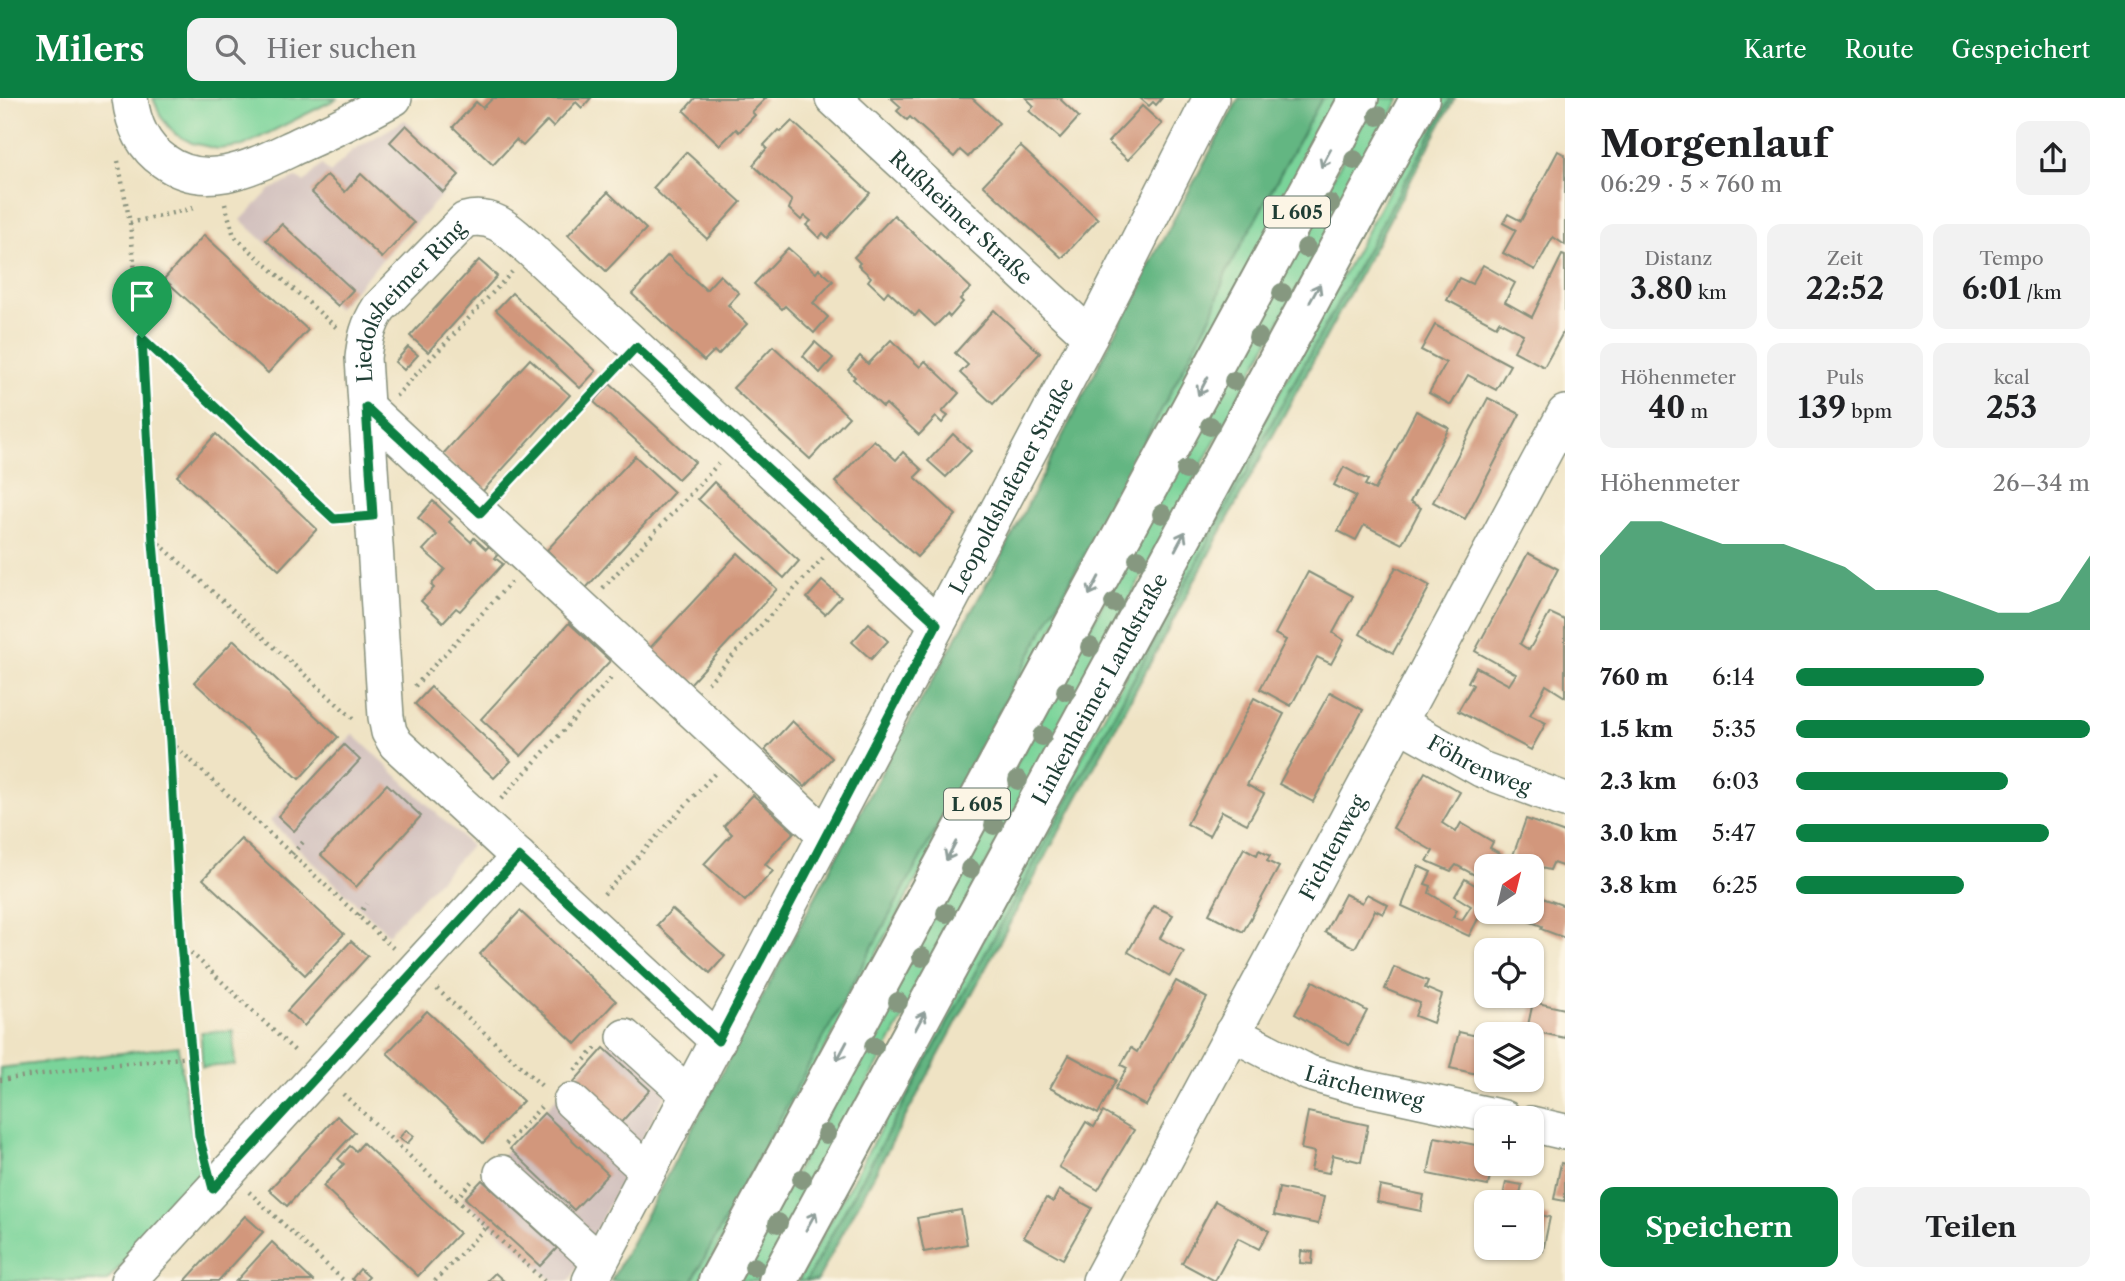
<!DOCTYPE html>
<html lang="de">
<meta charset="utf-8">
<style>
:root{--surface:#fff;--page:#f2f2f2;--text:#202124;--muted:#757577;--accent:#0b8043}
body{margin:0;font-family:"Libre Caslon Text",serif;background:var(--page);color:var(--text);height:100vh;display:flex;flex-direction:column;font-size:26px;white-space:nowrap}
*{box-sizing:border-box;margin:0}
p{font-size:23px;color:var(--muted)}
.icon{flex:none;width:38px;height:38px;fill:none;stroke:currentColor;stroke-width:2;stroke-linecap:round;stroke-linejoin:round}
.map{position:relative;flex:1;overflow:hidden}
.details{display:flex;flex-direction:column;background:var(--surface);width:560px}
.details>*{flex:none}
.needle{width:46px;rotate:35deg}
.tools{position:absolute;left:1474px;top:756px;display:grid;gap:14px}
.tools a{display:grid;place-items:center;width:70px;height:70px;border-radius:14px;background:var(--surface);box-shadow:0 2px 5px #0004;font-size:35px}
.pin{position:absolute;display:grid;place-items:center;width:60px;height:60px;color:#fff;margin:-72px -30px;border-radius:50% 50% 50% 0;rotate:-45deg;box-shadow:0 0 7px #0007}
.pin .icon{rotate:45deg}
.round{display:grid;place-items:center;flex:none;width:74px;height:74px;border-radius:14px;background:var(--page)}
.headline{display:flex;align-items:center;justify-content:space-between;height:119px;padding:0 35px}
h1{font-size:38px;font-weight:700;line-height:52px}
.figures{display:grid;grid-template-columns:repeat(3,1fr);gap:10px;height:119px;padding:7px 35px}
.figures div{display:grid;align-content:center;border-radius:14px;background:var(--page);text-align:center}
.figures b{font-size:30px;font-weight:700}
.figures small{font-size:19px;font-weight:400}
.figures p{font-size:19px}
.chart{height:196px;padding:14px 35px}
.chart p{display:flex;justify-content:space-between}
.chart svg{width:100%;height:126px;margin-top:7px;fill:var(--accent);opacity:.7}
.primary-button{display:flex;gap:14px;margin-top:auto;padding:14px 35px}
.primary-button a{flex:1;height:80px;border-radius:14px;background:var(--accent);color:#fff;font-size:28px;font-weight:700;line-height:80px;text-align:center}
.primary-button a+a{background:var(--page);color:var(--text)}
ul{padding:0 35px;list-style:none;font-size:23px}
li{display:grid;grid-template-columns:112px 84px 1fr;align-items:center;height:52px}
li i{height:18px;border-radius:9px;background:var(--accent)}
header{display:flex;align-items:center;gap:42px;box-sizing:border-box;height:98px;padding:0 35px;background:var(--accent);color:#fff}
header strong{font-size:33px}
nav{display:flex;gap:38px;margin-inline-start:auto;font-size:24px}
.search{width:490px;height:63px;background:var(--page);display:flex;align-items:center;gap:18px;box-sizing:border-box;padding:0 24px;border-radius:14px;color:var(--muted);font-size:26px}
main{display:flex;flex:1;min-height:0}
.map>svg:first-child{display:block}
</style>
<header>
<strong>Milers</strong>
<div class="search"><svg class="icon" aria-label="search" viewBox="0 0 24 24"><circle cx="10" cy="10" r="6"/><path d="M15 15l6 6"/></svg>Hier suchen</div>
<nav><a>Karte</a><a>Route</a><a>Gespeichert</a></nav>
</header>
<main>
<div class="map">
<svg width="1565" height="1183" viewBox="0 0 1565 1183">
<rect width="100%" height="100%" fill="#fcf5e5"/>
<filter id="ink" filterUnits="userSpaceOnUse"><feTurbulence type="fractalNoise" baseFrequency=".0143" numOctaves="2"/><feDisplacementMap in="SourceGraphic" scale="14" xChannelSelector="R" yChannelSelector="G"/><feConvolveMatrix kernelMatrix="1 2 1 2 8 2 1 2 1" color-interpolation-filters="sRGB"/></filter>
<filter id="wash" filterUnits="userSpaceOnUse"><feTurbulence type="fractalNoise" baseFrequency=".00686" numOctaves="4" result="noise"/><feDisplacementMap in="SourceGraphic" scale="28" xChannelSelector="R" yChannelSelector="G"/><feGaussianBlur stdDeviation="1.57" result="paint"/><feColorMatrix in="noise" values="0 0 0 0 0 0 0 0 0 0 0 0 0 0 0 0 0 1.4 0 .05"/><feComposite in="paint" operator="in"/></filter>
<g filter="url(#wash)">
<rect width="100%" height="100%" fill="#efe3c4"/>
<!-- industrial -->
<g fill="#d1c0bd">
<polygon points="405,22 461,76 337,211 241,122 270,92 296,80 304,84 322,67 330,75 353,52"/>
<polygon points="353,636 471,748 388,836 270,723"/>
<polygon points="627,924 677,973 570,1183 553,1183 462,1101"/>
</g>
<!-- green -->
<g fill="#7ad49a" stroke="#4c8867" stroke-width="2">
<polygon points="153,0 338,0 243,48 218,51 192,45 175,36 161,19"/>
<polygon points="1322,0 1340,0 699,1183 692,1183 1110,409 1213,214 1225,177"/>
<polygon points="1376,0 1400,0 761,1183 737,1183"/>
<polygon points="1439,0 1451,0 1256,353 1247,375 1237,389 930,958 806,1183 798,1183"/>
<polygon points="233,933 235,967 202,969 201,934"/>
<polygon points="178,948 187,1009 201,1077 194,1088 107,1183 0,1183 0,970"/>
</g>
<!-- forest -->
<g fill="#63b682" stroke="#417a5b" stroke-width="2">
<polygon points="1239,0 1322,0 1225,177 1213,214 1110,409 692,1183 611,1183 896,647 994,473 1152,162"/>
<polygon points="1451,0 1455,0 817,1183 806,1183 930,958 1237,389 1247,375 1256,353"/>
</g>
<g id="blocks">
<!-- building -->
<g fill="#d2977c">
<polygon points="493,0 591,0 582,10 576,4 553,29 547,23 523,48 516,42 493,67 453,29 476,4 483,10"/>
<polygon points="695,0 766,0 752,14 755,17 739,34 736,31 720,47 684,13"/>
<polygon points="891,0 972,0 999,25 968,59 960,52 954,59 910,19 907,22 897,13 901,9"/>
<polygon points="1026,0 1062,0 1061,2 1079,19 1060,40 1029,13 1034,8"/>
<polygon points="1140,0 1162,0 1156,7 1153,4 1149,8"/>
<polygon points="1142,8 1162,26 1128,62 1108,44"/>
<polygon points="792,23 870,95 828,140 823,135 819,140 806,127 811,123 805,118 801,122 789,111 792,103 753,67 767,50 764,47 778,32 781,34"/>
<polygon points="406,27 459,77 443,94 390,44"/>
<polygon points="1020,48 1098,121 1062,160 983,87"/>
<polygon points="1558,53 1565,57 1565,147 1553,139 1535,172 1503,155 1516,132 1503,125 1508,116 1521,123"/>
<polygon points="686,54 741,104 707,141 653,90"/>
<polygon points="361,76 414,125 382,160 311,94 327,77 345,94"/>
<polygon points="608,94 646,131 606,173 568,137"/>
<polygon points="894,117 971,190 960,201 963,204 950,219 947,216 935,228 919,213 915,218 888,193 884,198 868,183 871,179 858,167 860,165 854,159"/>
<polygon points="282,126 353,192 338,208 266,142"/>
<polygon points="204,137 308,232 268,275 164,181"/>
<polygon points="788,150 816,175 819,171 833,183 813,205 828,219 814,235 785,208 782,211 754,186"/>
<polygon points="668,157 706,192 720,177 739,195 728,207 747,226 718,257 714,253 704,263 632,196"/>
<polygon points="1562,157 1565,158 1565,231 1544,269 1514,253 1523,236 1499,223 1496,228 1447,202 1459,180 1472,186 1483,167 1515,185 1505,204 1532,219"/>
<polygon points="479,162 497,178 428,254 410,238"/>
<polygon points="512,195 596,273 580,290 496,212"/>
<polygon points="994,212 1040,255 993,306 960,275 968,267 955,255"/>
<polygon points="1435,227 1510,267 1496,292 1468,277 1451,307 1429,295 1446,265 1421,252"/>
<polygon points="891,242 920,269 925,263 959,295 942,314 948,318 942,325 936,319 919,337 886,306 883,309 853,281 855,279 848,272 860,258 868,266"/>
<polygon points="815,244 833,260 820,275 803,258"/>
<polygon points="773,248 849,319 810,361 733,290"/>
<polygon points="408,249 418,257 404,272 395,264"/>
<polygon points="530,261 570,297 482,394 442,357"/>
<polygon points="610,286 695,364 678,381 594,304"/>
<polygon points="1488,300 1520,316 1465,421 1433,404"/>
<polygon points="1416,313 1449,330 1410,404 1421,410 1402,446 1364,427 1356,442 1338,433 1356,398 1334,387 1344,369 1368,382 1365,387 1375,392"/>
<polygon points="216,336 317,431 279,472 177,378"/>
<polygon points="953,336 971,353 946,379 928,363"/>
<polygon points="874,342 896,362 903,354 922,372 915,379 956,417 917,459 835,384"/>
<polygon points="635,358 674,394 586,490 547,452"/>
<polygon points="714,384 799,463 784,480 698,401"/>
<polygon points="433,403 452,421 449,424 471,444 474,440 486,451 490,447 499,455 495,460 503,466 460,513 456,510 443,524 421,503 434,490 431,487 445,471 423,452 437,437 418,420"/>
<polygon points="738,455 777,491 690,586 650,550"/>
<polygon points="1528,455 1558,471 1520,546 1529,552 1550,515 1565,522 1565,599 1546,587 1530,617 1546,625 1531,652 1458,613 1473,587 1468,584 1476,569 1509,587 1516,576 1475,553"/>
<polygon points="1396,469 1430,488 1393,555 1360,536"/>
<polygon points="1308,474 1353,498 1333,535 1344,542 1331,566 1317,559 1291,608 1260,591 1286,542 1275,536"/>
<polygon points="822,483 841,499 825,516 807,500"/>
<polygon points="569,525 610,563 521,658 481,621"/>
<polygon points="869,525 888,543 871,561 852,544"/>
<polygon points="234,542 338,639 299,681 194,584"/>
<polygon points="431,589 511,663 494,680 415,606"/>
<polygon points="1330,594 1363,612 1313,704 1279,686"/>
<polygon points="1254,600 1284,616 1247,687 1264,696 1247,726 1222,713 1209,738 1187,726"/>
<polygon points="792,623 832,660 805,689 765,652"/>
<polygon points="344,647 360,662 294,733 278,718"/>
<polygon points="1425,674 1460,694 1442,725 1456,734 1461,725 1493,744 1490,750 1501,756 1494,768 1486,768 1486,783 1456,767 1451,773 1427,763 1433,753 1393,730"/>
<polygon points="387,686 421,718 356,789 321,757"/>
<polygon points="753,697 794,734 765,766 773,773 745,803 704,766 732,736 724,728"/>
<polygon points="1526,721 1565,735 1565,769 1553,765 1550,772 1511,763"/>
<polygon points="241,741 344,836 305,877 203,781"/>
<polygon points="1244,750 1257,757 1259,752 1270,758 1267,763 1279,769 1243,834 1209,816"/>
<polygon points="1418,768 1431,774 1425,786 1431,788 1429,795 1457,812 1453,819 1462,822 1471,808 1455,798 1465,781 1486,794 1477,812 1481,815 1469,838 1402,808"/>
<polygon points="1345,796 1362,805 1367,796 1388,807 1383,816 1375,812 1355,850 1325,834"/>
<polygon points="1531,796 1565,808 1565,840 1541,831 1542,828 1504,814 1531,814"/>
<polygon points="1154,808 1173,817 1160,840 1184,854 1170,878 1128,854"/>
<polygon points="672,811 725,858 710,875 657,827"/>
<polygon points="520,813 616,903 576,946 480,856"/>
<polygon points="351,843 368,858 304,928 287,913"/>
<polygon points="1394,869 1428,883 1425,890 1442,897 1433,925 1415,918 1420,905 1385,891"/>
<polygon points="1176,883 1207,900 1146,1008 1115,991 1127,970 1121,967 1131,950 1137,954"/>
<polygon points="1313,883 1367,913 1349,947 1295,916"/>
<polygon points="1533,904 1565,911 1565,940 1527,932"/>
<polygon points="427,913 523,1003 483,1045 387,955"/>
<polygon points="1490,926 1509,931 1508,936 1488,936"/>
<polygon points="1459,934 1486,940 1486,978 1450,970"/>
<polygon points="604,950 650,992 617,1029 571,987"/>
<polygon points="1531,950 1541,953 1533,989 1506,983 1531,982"/>
<polygon points="1069,957 1116,982 1098,1016 1050,990"/>
<polygon points="1103,1014 1134,1032 1098,1092 1059,1069 1086,1024 1094,1029"/>
<polygon points="1308,1014 1368,1027 1361,1064 1333,1057 1329,1075 1311,1072 1315,1054 1301,1051"/>
<polygon points="544,1015 608,1076 574,1112 510,1051"/>
<polygon points="337,1018 355,1034 287,1108 269,1092"/>
<polygon points="406,1032 414,1038 407,1046 399,1040"/>
<polygon points="1435,1039 1486,1049 1486,1066 1492,1066 1488,1088 1428,1076"/>
<polygon points="363,1045 459,1135 418,1178 323,1088 344,1066 338,1061 350,1048 356,1053"/>
<polygon points="1561,1065 1565,1066 1565,1103 1554,1101"/>
<polygon points="482,1082 557,1150 540,1168 465,1100"/>
<polygon points="1506,1084 1522,1087 1518,1104 1502,1104"/>
<polygon points="1380,1088 1424,1097 1421,1113 1377,1104"/>
<polygon points="1279,1090 1324,1099 1318,1126 1274,1117"/>
<polygon points="1059,1092 1092,1110 1063,1161 1024,1139 1046,1100 1053,1104"/>
<polygon points="1215,1103 1269,1133 1259,1151 1238,1140 1215,1183 1182,1165"/>
<polygon points="961,1112 967,1146 924,1154 917,1120"/>
<polygon points="1531,1115 1550,1119 1543,1153 1531,1150"/>
<polygon points="245,1118 263,1134 218,1183 185,1183"/>
<polygon points="272,1144 296,1167 313,1183 236,1183"/>
<polygon points="1301,1153 1313,1154 1312,1166 1300,1165"/>
<polygon points="360,1171 369,1179 365,1183 354,1183 352,1181"/>
<polygon points="495,1175 504,1183 487,1183"/>
</g>
</g>
</g>
<g filter="url(#ink)">
<use href="#blocks" fill-opacity="0" stroke="#87907c" stroke-width="2"/>
<g fill="none" stroke-linecap="round" stroke-linejoin="round">
<defs>
<g id="minor">
<path d="M130,0C133,26 142,48 164,63C207,95 256,67 299,47C331,33 363,17 394,0"/>
<path id="s1" d="M833,0L1090,238"/>
<polyline points="366,309 826,737"/>
<path id="s2" d="M1399,625L1481,671L1565,702"/>
<path id="s3" d="M1232,935L1309,975L1355,988L1504,1020"/>
<polyline points="625,939 689,997"/>
<path id="s4" d="M718,943L396,646L389,634L386,619L363,260C365,241 368,227 379,210L465,122C494,114 511,134 531,152L937,526"/>
<polyline points="571,1003 648,1073"/>
<polyline points="1531,1026 1565,1034"/>
<polyline points="502,1075 600,1164"/>
<polyline points="128,1183 519,759"/>
<path id="s5" d="M590,1183L1090,238L1211,0"/>
<path id="s6" d="M1100,1183L1565,315"/>
</g>
<g id="major">
<polyline points="718,1183 1359,0"/>
<path id="s7" d="M778,1183L1420,0"/>
</g>
</defs>
<!-- minor casing -->
<use href="#minor" stroke="#87907c" stroke-width="38"/>
<!-- major casing -->
<use href="#major" stroke="#87907c" stroke-width="42"/>
<!-- path -->
<g stroke="#87907c" stroke-width="4.5" stroke-dasharray="2 5" stroke-linecap="butt">
<polyline points="118,63 130,125 142,240 154,444 170,643 181,845 199,1038 203,1054"/>
<polyline points="225,106 234,138 338,231"/>
<polyline points="130,125 194,110"/>
<polyline points="142,240 334,421 342,420"/>
<polyline points="396,298 512,174"/>
<polyline points="500,394 616,270"/>
<polyline points="154,441 355,622"/>
<polyline points="603,490 718,366"/>
<polyline points="708,585 823,460"/>
<polyline points="415,588 511,484"/>
<polyline points="171,644 393,850"/>
<polyline points="501,701 613,578"/>
<polyline points="292,756 303,744"/>
<polyline points="604,796 716,674"/>
<polyline points="358,817 367,806"/>
<polyline points="181,845 297,955"/>
<polyline points="437,891 544,990"/>
<polyline points="575,972 596,950"/>
<polyline points="0,982 106,967 192,959"/>
<polyline points="343,996 544,1183"/>
<polyline points="506,1046 541,1009"/>
<polyline points="249,1094 344,1183"/>
<polyline points="456,1101 472,1083"/>
<polyline points="435,1183 486,1129"/>
</g>
<!-- minor -->
<use href="#minor" stroke="#fff" stroke-width="35"/>
<!-- major -->
<use href="#major" stroke="#fff" stroke-width="38"/>
</g>
<!-- trees -->
<g fill="#869880">
<circle cx="1378" cy="18" r="10"/>
<circle cx="1354" cy="62" r="10"/>
<circle cx="1330" cy="106" r="10"/>
<circle cx="1306" cy="150" r="10"/>
<circle cx="1282" cy="195" r="10"/>
<circle cx="1258" cy="239" r="10"/>
<circle cx="1234" cy="283" r="10"/>
<circle cx="1210" cy="328" r="10"/>
<circle cx="1186" cy="372" r="10"/>
<circle cx="1162" cy="416" r="10"/>
<circle cx="1138" cy="461" r="10"/>
<circle cx="1114" cy="505" r="10"/>
<circle cx="1090" cy="549" r="10"/>
<circle cx="1066" cy="593" r="10"/>
<circle cx="1042" cy="638" r="10"/>
<circle cx="1018" cy="682" r="10"/>
<circle cx="994" cy="727" r="10"/>
<circle cx="970" cy="771" r="10"/>
<circle cx="946" cy="815" r="10"/>
<circle cx="922" cy="859" r="10"/>
<circle cx="898" cy="904" r="10"/>
<circle cx="874" cy="948" r="10"/>
<circle cx="826" cy="1036" r="10"/>
<circle cx="802" cy="1081" r="10"/>
<circle cx="778" cy="1125" r="10"/>
<circle cx="754" cy="1169" r="10"/>
</g>
<!-- one-way arrows -->
<defs><path id="oneway-shaft" d="M-6 0H5M1.5-3L5.5 0L1.5 3" fill="none" stroke-width="1.6" stroke-linecap="round" stroke-linejoin="round" transform="scale(1.75)"/></defs>
<g stroke="#8f9e9a">
<use href="#oneway-shaft" transform="translate(1326 60) rotate(118)"/>
<use href="#oneway-shaft" transform="translate(1315 195) rotate(-61)"/>
<use href="#oneway-shaft" transform="translate(1203 288) rotate(118)"/>
<use href="#oneway-shaft" transform="translate(1180 443) rotate(-62)"/>
<use href="#oneway-shaft" transform="translate(1094 488) rotate(118)"/>
<use href="#oneway-shaft" transform="translate(951 753) rotate(118)"/>
<use href="#oneway-shaft" transform="translate(920 923) rotate(-62)"/>
<use href="#oneway-shaft" transform="translate(842 953) rotate(118)"/>
<use href="#oneway-shaft" transform="translate(811 1123) rotate(-61)"/>
</g>
</g>
<g fill="none" stroke-linecap="round" stroke-linejoin="round" filter="url(#ink)">
<defs>
<polygon id="route" points="142,240 334,421 373,418 366,309 480,415 636,249 937,526 718,943 519,759 213,1091 199,1038 181,845 170,643 153,444"/>
</defs>
<!-- route casing -->
<use href="#route" stroke="#fff" stroke-width="14"/>
<!-- route -->
<use href="#route" stroke="#0b8043" stroke-width="9"/>
</g>
<g text-anchor="middle" dominant-baseline="central" stroke-width="6" stroke-linejoin="round" paint-order="stroke">
<!-- shield labels -->
<g fill="#fcf5e5" stroke="#617469" stroke-width="2">
<rect x="1264" y="98.5" width="66" height="31" rx="5"/>
<rect x="944" y="690.5" width="66" height="31" rx="5"/>
</g>
<g font-size="19" font-weight="bold" fill="#1f3d34">
<text x="1297" y="114">L 605</text>
<text x="977" y="706">L 605</text>
</g>
<!-- street labels -->
<g font-size="21" fill="#1f3d34" stroke="#fcf5e5">
<text stroke="none"><textPath href="#s1" startOffset="175">Rußheimer Straße</textPath></text>
<text stroke="none"><textPath href="#s4" startOffset="900">Liedolsheimer Ring</textPath></text>
<text stroke="none"><textPath href="#s5" startOffset="900">Leopoldshafener Straße</textPath></text>
<text stroke="none"><textPath href="#s7" startOffset="674">Linkenheimer Landstraße</textPath></text>
<text stroke="none"><textPath href="#s2" startOffset="91">Föhrenweg</textPath></text>
<text stroke="none"><textPath href="#s6" startOffset="492">Fichtenweg</textPath></text>
<text stroke="none"><textPath href="#s3" startOffset="144">Lärchenweg</textPath></text>
</g>
</g>
</svg>
<div class="tools">
<a><svg class="needle" viewBox="-14 -14 28 28"><path d="M0-13l5 13h-10z" fill="#e53935"/><path d="M0 13l5-13h-10z" fill="#757577"/></svg></a>
<a><svg class="icon" aria-label="locate" viewBox="0 0 24 24"><circle cx="12" cy="12" r="6"/><path d="M12 2v4M12 18v4M2 12h4M18 12h4"/></svg></a>
<a><svg class="icon" aria-label="layers" viewBox="0 0 24 24"><path d="M12 4l9 5-9 5-9-5zM3 14l9 5 9-5"/></svg></a>
<a>+</a>
<a>−</a>
</div>
<div class="pin" style="left:142px;top:240px;background:#1e9e55"><svg class="icon" aria-label="arrive" viewBox="0 0 24 24"><path d="M6 21V4h12l-3 4 3 4H6"/></svg></div>
</div>
<section class="details">
<div class="headline"><div><h1>Morgenlauf</h1><p>06:29 · 5 × 760 m</p></div><a class="round"><svg class="icon" aria-label="share" viewBox="0 0 24 24"><path d="M12 15V3M7 8l5-5 5 5M5 13v7h14v-7"/></svg></a></div>
<div class="figures">
<div><p>Distanz</p><b>3.80<small> km</small></b></div>
<div><p>Zeit</p><b>22:52</b></div>
<div><p>Tempo</p><b>6:01<small> /km</small></b></div>
</div>
<div class="figures">
<div><p>Höhenmeter</p><b>40<small> m</small></b></div>
<div><p>Puls</p><b>139<small> bpm</small></b></div>
<div><p>kcal</p><b>253</b></div>
</div>
<div class="chart"><p><span>Höhenmeter</span>26–34 m</p>
<svg viewBox="0 0 160 44" preserveAspectRatio="none"><path d="M0 44V18L10 6L20 6L30 10L40 14L50 14L60 14L70 18L80 22L90 30L100 30L110 30L120 34L130 38L140 38L150 34L160 18V44z"/></svg>
</div>
<ul>
<li><b>760 m</b>6:14<i style="width:64%"></i></li>
<li><b>1.5 km</b>5:35<i style="width:100%"></i></li>
<li><b>2.3 km</b>6:03<i style="width:72%"></i></li>
<li><b>3.0 km</b>5:47<i style="width:86%"></i></li>
<li><b>3.8 km</b>6:25<i style="width:57%"></i></li>
</ul>
<div class="primary-button"><a>Speichern</a><a>Teilen</a></div>
</section>
</main>
